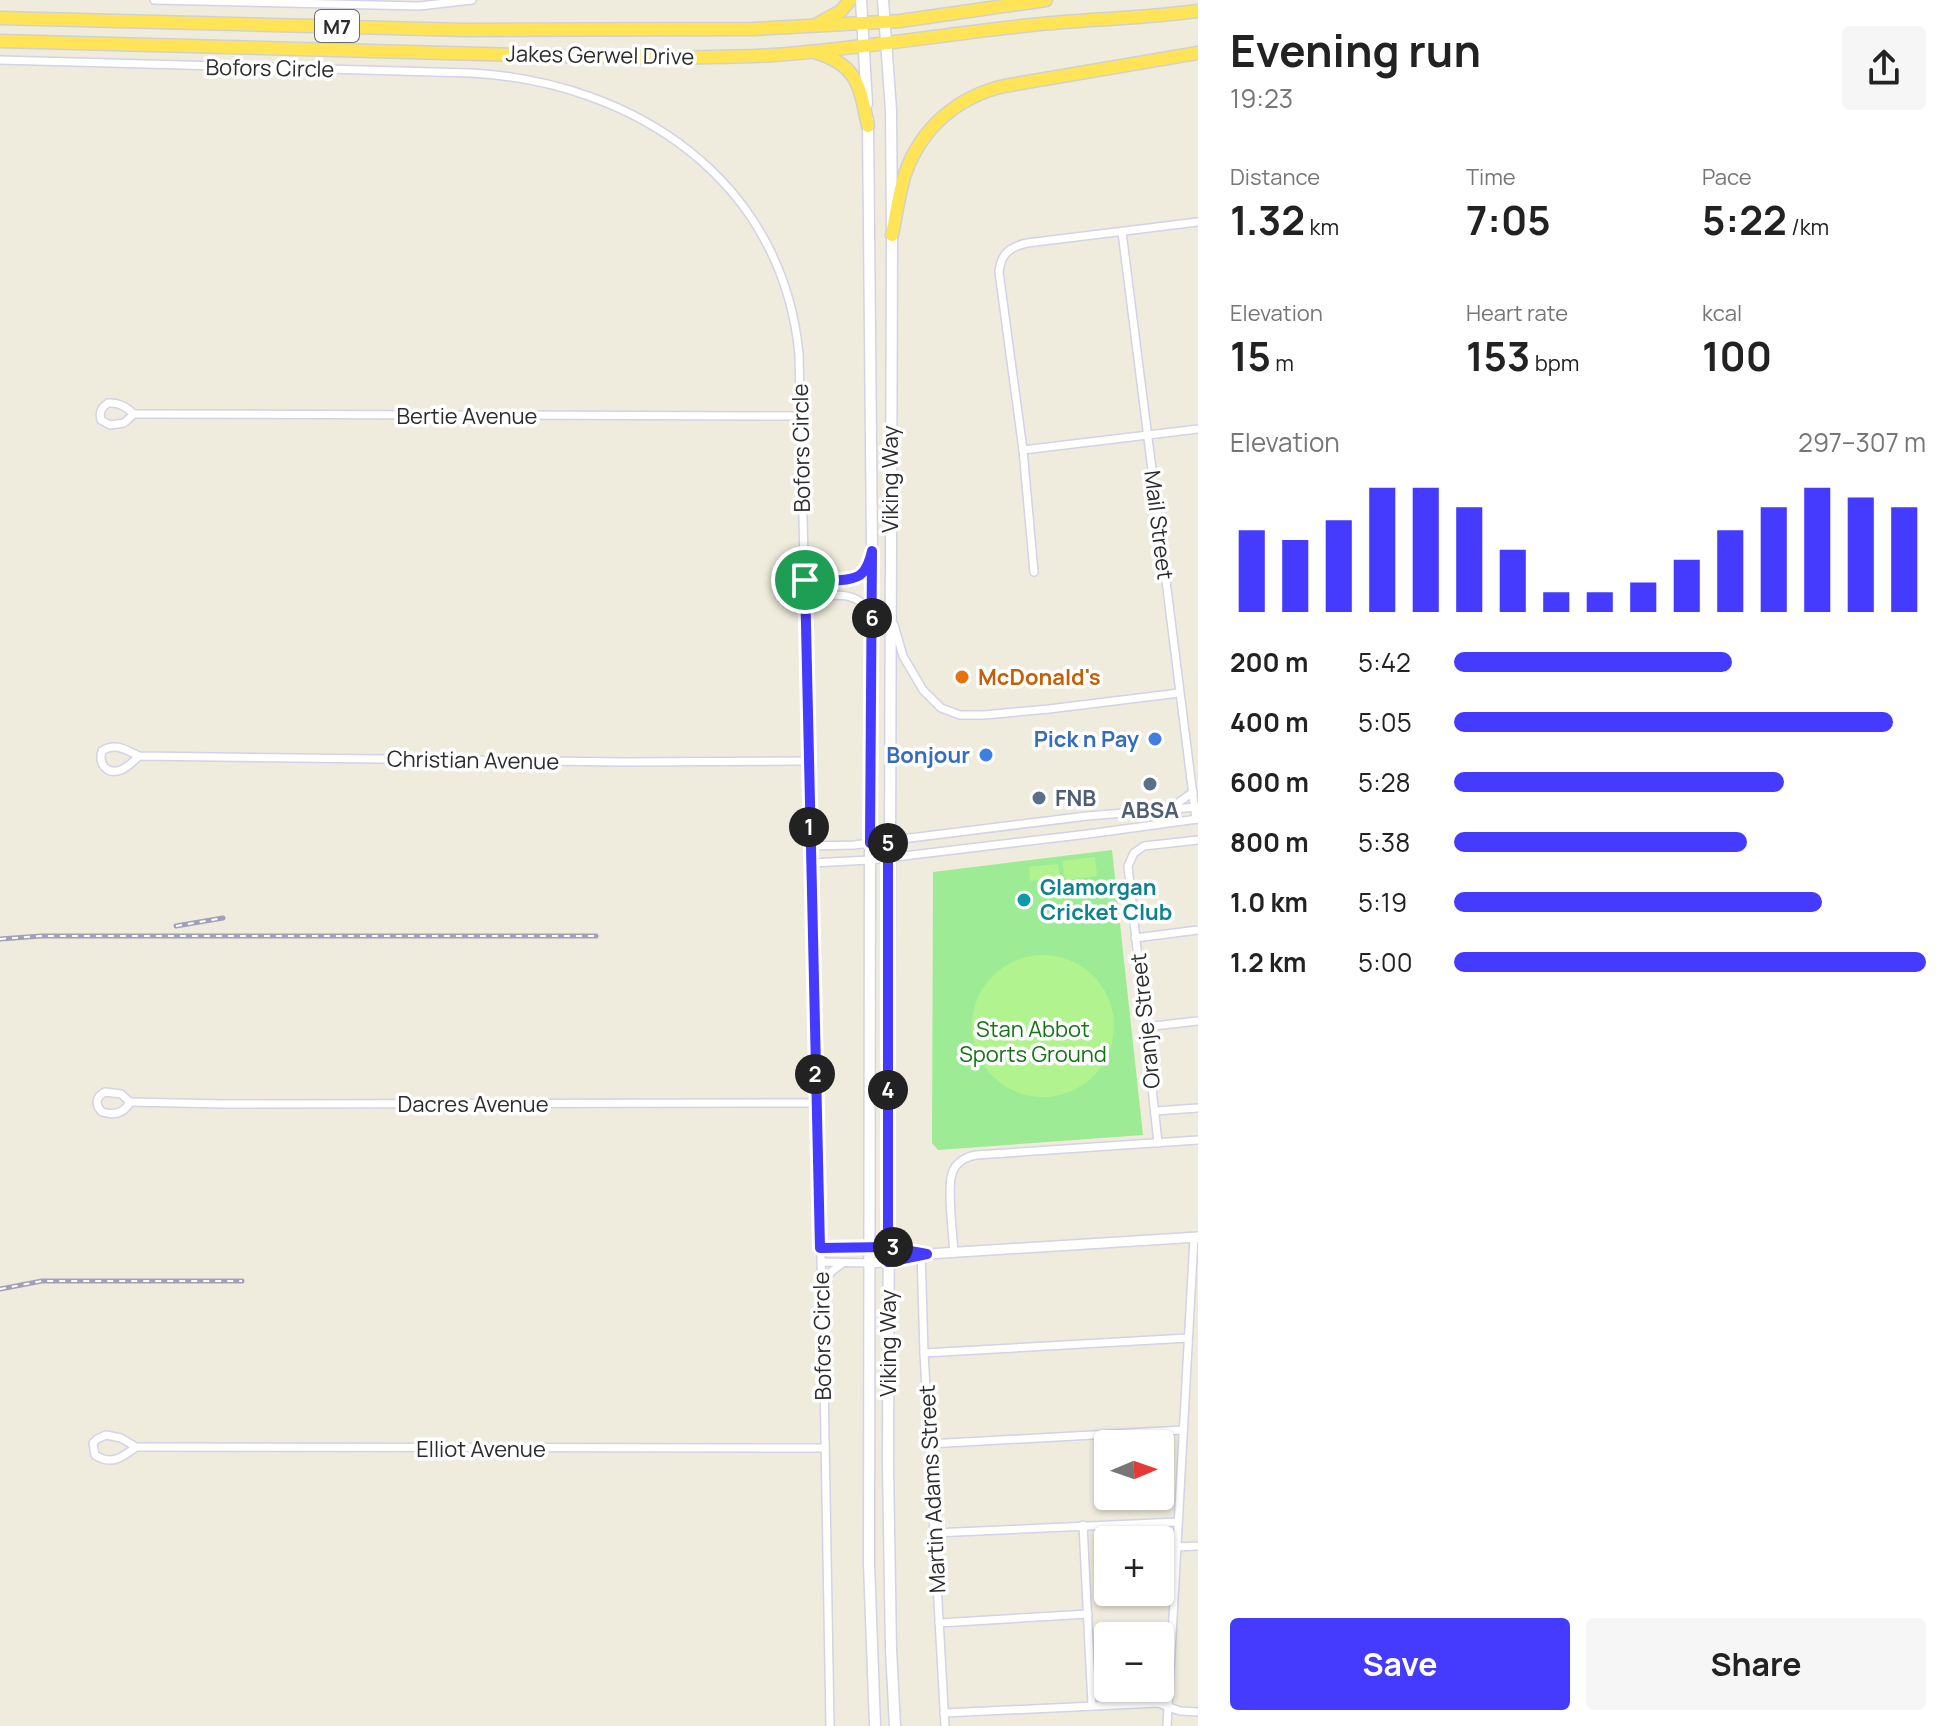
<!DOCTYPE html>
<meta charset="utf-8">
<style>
:root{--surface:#fff;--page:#f6f6f6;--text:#222;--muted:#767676;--accent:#453bff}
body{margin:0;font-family:Manrope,sans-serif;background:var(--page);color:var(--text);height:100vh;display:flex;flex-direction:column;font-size:30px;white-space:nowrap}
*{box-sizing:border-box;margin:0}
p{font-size:26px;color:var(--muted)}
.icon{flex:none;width:44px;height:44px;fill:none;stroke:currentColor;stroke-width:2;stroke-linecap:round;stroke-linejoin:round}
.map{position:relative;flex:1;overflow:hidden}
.details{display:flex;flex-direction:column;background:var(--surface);width:760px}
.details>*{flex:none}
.needle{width:52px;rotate:88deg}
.tools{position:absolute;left:1094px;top:1430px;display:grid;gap:16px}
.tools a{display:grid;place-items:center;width:80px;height:80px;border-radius:8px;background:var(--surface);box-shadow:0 2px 6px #0004;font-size:40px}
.pin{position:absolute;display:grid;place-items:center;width:68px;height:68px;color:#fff;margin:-34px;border:4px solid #fff;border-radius:50%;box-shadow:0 2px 8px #0007}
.km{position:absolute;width:40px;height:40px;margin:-20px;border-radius:50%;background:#222;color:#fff;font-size:22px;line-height:40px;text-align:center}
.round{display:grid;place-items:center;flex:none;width:84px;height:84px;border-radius:8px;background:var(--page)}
.headline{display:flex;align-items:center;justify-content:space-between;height:136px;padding:0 32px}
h1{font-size:44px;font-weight:700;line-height:60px}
.stats{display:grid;grid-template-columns:repeat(3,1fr);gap:12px;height:136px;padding:8px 32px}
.stats div{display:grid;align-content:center}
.stats b{font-size:40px;font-weight:700}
.stats small{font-size:22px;font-weight:400}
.stats p{font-size:22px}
.chart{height:224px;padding:16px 32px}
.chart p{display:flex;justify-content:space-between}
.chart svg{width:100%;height:144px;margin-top:8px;stroke:var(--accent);stroke-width:6}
.button{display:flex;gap:16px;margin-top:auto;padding:16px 32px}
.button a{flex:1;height:92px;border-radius:8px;background:var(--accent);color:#fff;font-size:32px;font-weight:700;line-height:92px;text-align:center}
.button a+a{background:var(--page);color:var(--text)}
ul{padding:0 32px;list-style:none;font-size:26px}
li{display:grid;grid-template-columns:128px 96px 1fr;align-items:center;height:60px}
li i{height:20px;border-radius:10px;background:var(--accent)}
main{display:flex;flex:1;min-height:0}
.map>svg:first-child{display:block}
</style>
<main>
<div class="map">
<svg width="1198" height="1726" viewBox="0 0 1198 1726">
<rect width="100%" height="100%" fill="#efecdd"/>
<!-- green -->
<polygon fill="#9deb94" points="1112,850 1143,1135 938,1150 932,1143 933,872"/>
<!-- pitch -->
<g fill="#b1f38f">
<polygon points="1095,857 1097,876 1065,880 1062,861"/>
<polygon points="1058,864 1060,877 1030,881 1029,867"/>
<circle cx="1043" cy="1026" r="71"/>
</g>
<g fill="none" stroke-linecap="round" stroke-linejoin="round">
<defs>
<g id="minor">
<polyline points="154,0 419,6 472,0"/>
<path d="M0,60L471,73C635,82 782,180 799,354L824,1380L830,1726"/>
<polyline points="1122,232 1196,819"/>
<path d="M108,403C119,402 126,407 134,414L124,423L110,425L101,420C99,412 101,408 108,403Z"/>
<polyline points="134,414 801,416"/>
<polyline points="1023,450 1198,429"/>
<path d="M1034,572L1023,450L999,272C1001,254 1009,247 1027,243L1198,222"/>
<path d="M805,580C830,580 858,587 870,560"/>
<path d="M805,597C829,596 860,588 870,615"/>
<polyline points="894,625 903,656 923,690 941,708 960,715 984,715 1049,709 1179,693"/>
<path d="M139,756C133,762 128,767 121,770C107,775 98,764 102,751C115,742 126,750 139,756L623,762L808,761"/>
<polyline points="1171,808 1193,792"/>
<polyline points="810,846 854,845 1087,816 1198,807"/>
<polyline points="811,863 870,860 1088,834 1198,819"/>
<polyline points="1135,938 1198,930"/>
<polyline points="1145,1027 1198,1021"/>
<path d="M105,1092L121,1094L130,1102C124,1113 115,1116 102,1112C95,1105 95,1097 105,1092Z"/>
<polyline points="130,1102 224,1104 816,1103"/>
<polyline points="1155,1111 1198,1108"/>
<polyline points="1158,1143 1128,866 1134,853 1144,846 1198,840"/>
<polyline points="820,1248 869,1247"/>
<polyline points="921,1252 924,1353 945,1726"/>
<path d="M954,1253C953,1236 947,1188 952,1174C955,1163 965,1157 976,1155L1198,1140"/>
<polyline points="821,1262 869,1263"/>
<polyline points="823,1282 832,1271 843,1263"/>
<polyline points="924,1353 1188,1338"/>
<path d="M106,1435L121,1438L136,1447C123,1457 111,1466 95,1455L93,1443L97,1439Z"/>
<polyline points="929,1444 1183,1430"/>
<polyline points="136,1447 825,1448"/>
<polyline points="1083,1525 1092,1705"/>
<polyline points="934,1533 1178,1522"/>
<polyline points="1177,1547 1198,1546"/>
<polyline points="939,1623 1088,1614"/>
<polyline points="944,1713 1158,1703 1180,1711 1198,1712"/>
<polyline points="1167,1726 1194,1238"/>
</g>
<g id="tertiary">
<polyline points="869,1247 900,1248 924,1253"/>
<polyline points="869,1263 899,1261 927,1254 1198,1237"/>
</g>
<g id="secondary">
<polyline points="861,0 867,104"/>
<polyline points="883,0 891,110 892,235 888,1465 891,1649 895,1726"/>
<polyline points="868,120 872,551 870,828 869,1564 875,1726"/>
</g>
<g id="trunk">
<polyline points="0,18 465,30 753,29 900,21 1046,0"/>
<polyline points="817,24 841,11 850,0"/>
<path d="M0,41L597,57C656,57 715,59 774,55C857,49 939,35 1022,26C1080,19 1139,19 1198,11"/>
<path d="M817,53C858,65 860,88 868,126"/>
<path d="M892,235C896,215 899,193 905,174C921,128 957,97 1004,86L1198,53"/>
</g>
</defs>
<!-- minor casing -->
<use href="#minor" stroke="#d3d2e6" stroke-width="10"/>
<!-- tertiary casing -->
<use href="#tertiary" stroke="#d3d2e6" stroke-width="12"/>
<!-- secondary casing -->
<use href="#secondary" stroke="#d3d2e6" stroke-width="13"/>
<!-- trunk casing -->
<use href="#trunk" stroke="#d1d1d1" stroke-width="15"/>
<!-- minor -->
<use href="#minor" stroke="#fff" stroke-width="7"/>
<!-- tertiary -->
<use href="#tertiary" stroke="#fff" stroke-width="9"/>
<!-- secondary -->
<use href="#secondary" stroke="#fff" stroke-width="10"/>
<!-- trunk -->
<use href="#trunk" stroke="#fee456" stroke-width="12"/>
<defs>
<g id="rail">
<polyline points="176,926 223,918"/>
<polyline points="0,939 41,936 596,936"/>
<polyline points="0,1289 42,1281 242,1281"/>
</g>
</defs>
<!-- rail casing -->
<use href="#rail" stroke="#a19fb9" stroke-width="5"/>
<!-- rail -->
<use href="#rail" stroke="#fff" stroke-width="2" stroke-dasharray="6" stroke-linecap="butt"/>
</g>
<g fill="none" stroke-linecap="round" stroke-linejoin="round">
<defs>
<path id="route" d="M805,580L820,1248L888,1247L927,1254L888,1262V1247C888,1111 887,975 888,840L870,843L872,551C870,560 867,570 860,575C849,583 818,580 805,580"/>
</defs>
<!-- route casing -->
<use href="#route" stroke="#fff" stroke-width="16"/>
<!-- route -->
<use href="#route" stroke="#453bff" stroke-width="10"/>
</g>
<!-- markers -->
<circle fill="#e8710a" stroke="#fff" stroke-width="3" cx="962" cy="677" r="8"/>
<g fill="#3f7fe0" stroke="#fff" stroke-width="3">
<circle cx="1155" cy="739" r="8"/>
<circle cx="986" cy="755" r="8"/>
</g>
<g fill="#5c6f8a" stroke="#fff" stroke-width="3">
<circle cx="1150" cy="784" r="8"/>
<circle cx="1039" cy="798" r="8"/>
</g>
<circle fill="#0f9aa8" stroke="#fff" stroke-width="3" cx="1024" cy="900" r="8"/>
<g text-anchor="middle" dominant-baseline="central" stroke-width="7" stroke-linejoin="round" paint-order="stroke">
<!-- shield labels -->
<rect fill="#fff" stroke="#6b6b6b" stroke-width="2" x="315" y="10" width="44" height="32" rx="6"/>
<g font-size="20" font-weight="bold" fill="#2c2c2c">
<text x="337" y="26">M7</text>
</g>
<!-- street labels -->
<g font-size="22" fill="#2c2c2c" stroke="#fff">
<text transform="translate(600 55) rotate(1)">Jakes Gerwel Drive</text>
<text transform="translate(270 68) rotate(1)">Bofors Circle</text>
<text x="467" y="416">Bertie Avenue</text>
<text transform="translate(801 448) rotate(-91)">Bofors Circle</text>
<text transform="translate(890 479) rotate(-90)">Viking Way</text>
<text transform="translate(1159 525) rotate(83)">Mail Street</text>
<text transform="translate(473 760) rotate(1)">Christian Avenue</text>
<text transform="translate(1145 1021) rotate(-96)">Oranje Street</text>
<text x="473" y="1104">Dacres Avenue</text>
<text transform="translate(822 1336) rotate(-91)">Bofors Circle</text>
<text transform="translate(888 1343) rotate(-90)">Viking Way</text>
<text x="481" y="1449">Elliot Avenue</text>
<text transform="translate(932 1489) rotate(-93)">Martin Adams Street</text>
</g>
<!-- food labels -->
<g font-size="22" font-weight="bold" fill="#c56008" stroke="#fff" text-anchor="start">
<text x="978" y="677">McDonald's</text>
</g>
<!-- shop labels -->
<g font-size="22" font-weight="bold" fill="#366cbe" stroke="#fff" text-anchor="end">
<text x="1139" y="739">Pick n Pay</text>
<text x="970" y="755">Bonjour</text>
</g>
<!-- service labels -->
<g font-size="22" font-weight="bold" fill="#4e5e75" stroke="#fff" text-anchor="start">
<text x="1055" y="798">FNB</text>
<text x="1150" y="810" text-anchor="middle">ABSA</text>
</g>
<!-- culture labels -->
<g font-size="22" font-weight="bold" fill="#0d838f" stroke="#fff" text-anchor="start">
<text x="1040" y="887">Glamorgan<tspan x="1040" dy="25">Cricket Club</tspan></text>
</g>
<!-- park labels -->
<g font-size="22" fill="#137316" stroke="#fff">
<text x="1033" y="1029">Stan Abbot<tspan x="1033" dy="25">Sports Ground</tspan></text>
</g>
</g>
</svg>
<div class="tools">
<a><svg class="needle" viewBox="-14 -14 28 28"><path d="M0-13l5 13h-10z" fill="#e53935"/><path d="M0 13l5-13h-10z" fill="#767676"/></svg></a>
<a>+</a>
<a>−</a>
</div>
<div class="pin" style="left:805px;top:580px;background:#1e9e55"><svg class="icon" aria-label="arrive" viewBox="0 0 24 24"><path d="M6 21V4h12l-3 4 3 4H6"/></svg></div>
<b class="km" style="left:809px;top:827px">1</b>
<b class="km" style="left:815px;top:1074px">2</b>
<b class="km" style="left:893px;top:1247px">3</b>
<b class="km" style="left:888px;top:1090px">4</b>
<b class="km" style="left:888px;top:843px">5</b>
<b class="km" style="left:872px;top:618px">6</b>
</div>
<section class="details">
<div class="headline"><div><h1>Evening run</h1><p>19:23</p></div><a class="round"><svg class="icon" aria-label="share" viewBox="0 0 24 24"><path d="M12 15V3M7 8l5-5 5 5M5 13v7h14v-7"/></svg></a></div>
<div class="stats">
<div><p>Distance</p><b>1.32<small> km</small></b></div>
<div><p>Time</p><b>7:05</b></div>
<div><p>Pace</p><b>5:22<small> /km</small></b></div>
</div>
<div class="stats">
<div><p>Elevation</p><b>15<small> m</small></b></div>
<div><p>Heart rate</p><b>153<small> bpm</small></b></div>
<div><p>kcal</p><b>100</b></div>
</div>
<div class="chart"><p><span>Elevation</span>297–307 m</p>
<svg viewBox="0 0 160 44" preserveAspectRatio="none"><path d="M5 44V19M15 44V22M25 44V16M35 44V6M45 44V6M55 44V12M65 44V25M75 44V38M85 44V38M95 44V35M105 44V28M115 44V19M125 44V12M135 44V6M145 44V9M155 44V12"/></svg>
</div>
<ul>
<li><b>200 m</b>5:42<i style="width:59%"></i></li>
<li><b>400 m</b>5:05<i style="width:93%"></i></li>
<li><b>600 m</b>5:28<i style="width:70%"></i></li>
<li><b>800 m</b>5:38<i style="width:62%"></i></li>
<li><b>1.0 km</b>5:19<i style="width:78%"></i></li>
<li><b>1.2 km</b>5:00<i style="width:100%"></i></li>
</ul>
<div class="button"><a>Save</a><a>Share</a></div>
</section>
</main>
